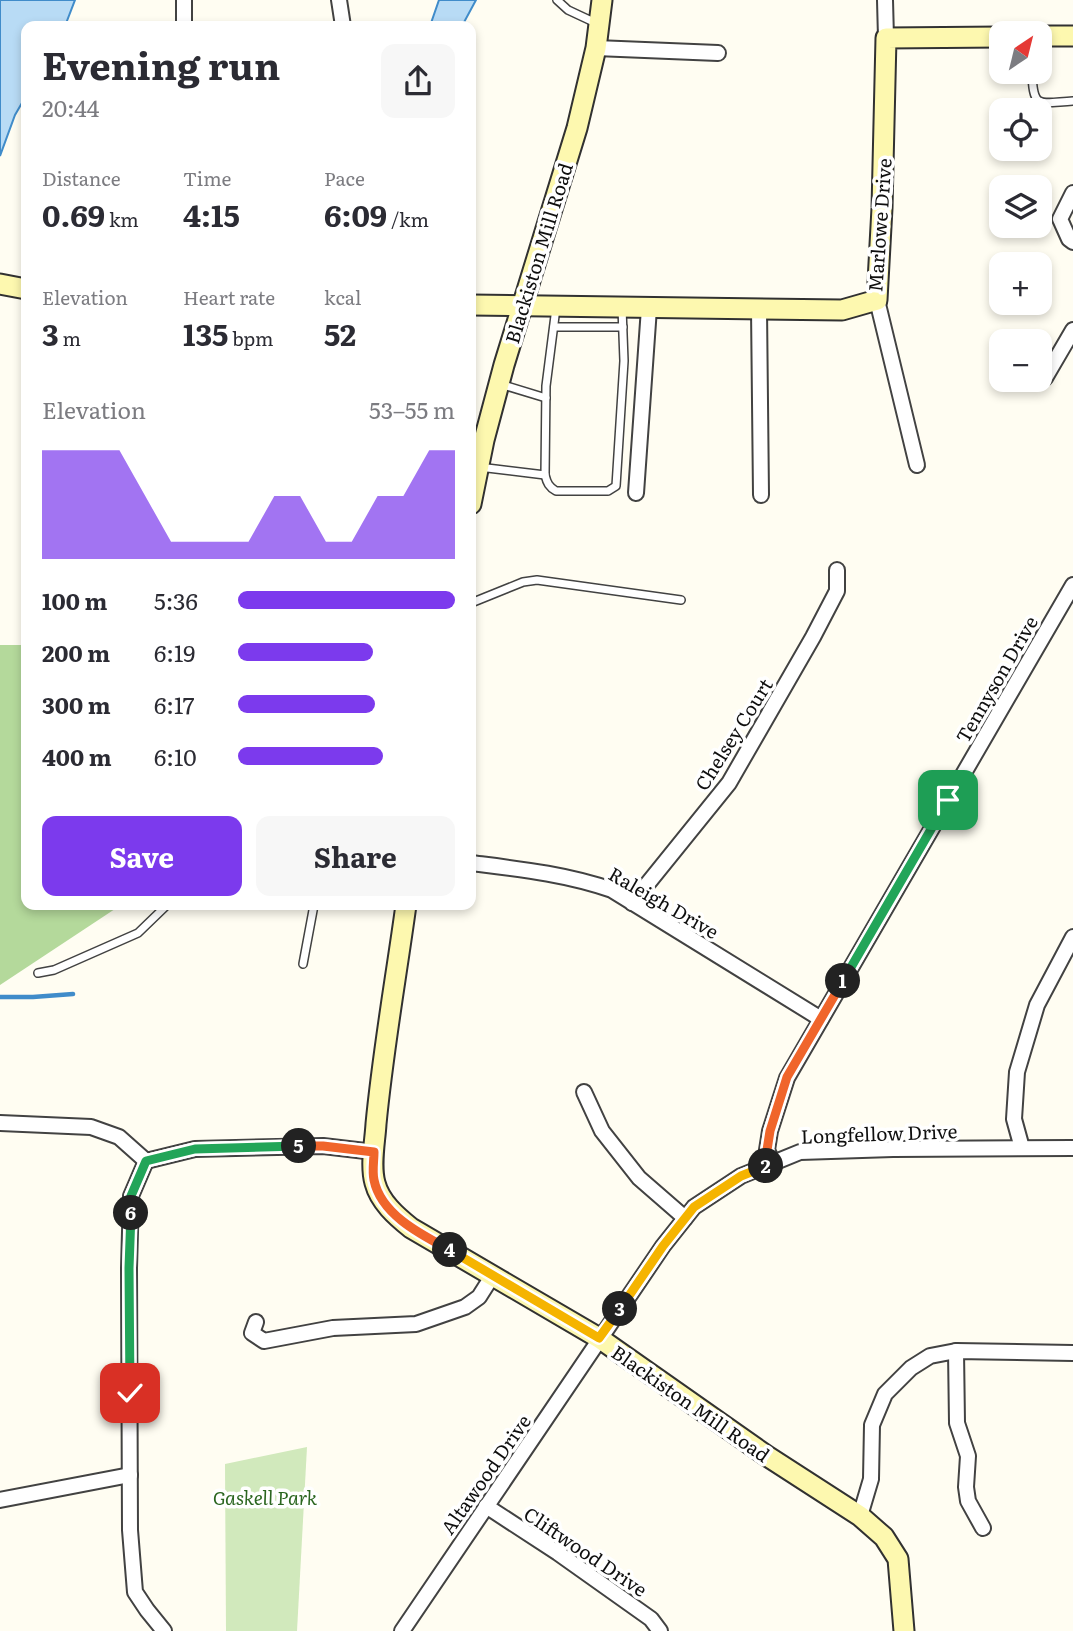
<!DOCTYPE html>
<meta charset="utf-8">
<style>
:root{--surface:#fff;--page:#f7f7f7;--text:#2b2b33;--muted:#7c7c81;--accent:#7c3aed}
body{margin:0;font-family:Literata,serif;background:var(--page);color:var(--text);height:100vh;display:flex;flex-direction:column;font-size:26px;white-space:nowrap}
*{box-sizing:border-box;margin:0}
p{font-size:23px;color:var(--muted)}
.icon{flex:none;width:38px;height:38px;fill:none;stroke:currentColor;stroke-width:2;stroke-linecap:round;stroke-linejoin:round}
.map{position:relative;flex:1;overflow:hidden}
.details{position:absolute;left:21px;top:21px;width:455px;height:889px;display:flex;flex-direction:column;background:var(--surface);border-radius:14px;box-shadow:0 4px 10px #0003}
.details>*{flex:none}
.needle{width:46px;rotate:35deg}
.fabs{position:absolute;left:989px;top:21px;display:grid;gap:14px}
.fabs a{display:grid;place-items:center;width:63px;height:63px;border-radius:14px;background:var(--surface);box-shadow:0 4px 10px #0003;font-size:35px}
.pin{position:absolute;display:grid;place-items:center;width:60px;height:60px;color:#fff;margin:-30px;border-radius:14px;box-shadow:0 4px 10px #0006}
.km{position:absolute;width:35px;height:35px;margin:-18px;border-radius:50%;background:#222;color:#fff;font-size:19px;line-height:35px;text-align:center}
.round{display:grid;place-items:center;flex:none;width:74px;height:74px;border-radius:14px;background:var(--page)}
.summary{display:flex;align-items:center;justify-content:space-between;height:119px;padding:0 21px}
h1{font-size:38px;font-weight:700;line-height:52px}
.stats{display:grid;grid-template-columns:repeat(3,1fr);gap:10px;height:119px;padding:7px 21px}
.stats div{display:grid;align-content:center}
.stats b{font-size:30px;font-weight:700}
.stats small{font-size:19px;font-weight:400}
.stats p{font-size:19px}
.chart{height:196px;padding:14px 21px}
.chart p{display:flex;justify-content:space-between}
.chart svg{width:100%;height:126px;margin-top:7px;fill:var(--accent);opacity:.7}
.cta{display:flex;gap:14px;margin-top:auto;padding:14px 21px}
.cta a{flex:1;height:80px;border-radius:14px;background:var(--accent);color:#fff;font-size:28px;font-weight:700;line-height:80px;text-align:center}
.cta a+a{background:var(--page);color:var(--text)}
ul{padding:0 21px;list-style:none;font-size:23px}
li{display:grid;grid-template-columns:112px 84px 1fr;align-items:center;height:52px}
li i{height:18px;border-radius:9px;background:var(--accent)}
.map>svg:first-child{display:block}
</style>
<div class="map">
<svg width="1073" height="1631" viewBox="0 0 1073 1631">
<rect width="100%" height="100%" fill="#fffdf2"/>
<!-- green -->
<polygon fill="#d1e9bc" points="307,1447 297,1631 226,1631 225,1464"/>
<!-- forest -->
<polygon fill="#b4d99b" points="0,645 26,645 26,905 121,905 0,985"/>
<!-- water -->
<g fill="#b8dbf5" stroke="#408cca" stroke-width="2">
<polygon points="0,0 75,0 65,26 26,26 26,96 15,115 0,156"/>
<polygon points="439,0 476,0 462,26 430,26"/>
</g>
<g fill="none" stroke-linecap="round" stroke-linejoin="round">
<!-- stream -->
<polyline stroke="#408cca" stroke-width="4.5" points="0,997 33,997 73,994"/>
<defs>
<g id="lane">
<polyline points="557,0 568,10 598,24"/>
<path d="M1032,72C1033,110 1039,103 1073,101"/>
<path d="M556,308L546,386L545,475C547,483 549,487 556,491H608L616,486L624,361L622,308"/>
<polyline points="554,327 623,327"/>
<polyline points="500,384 546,398"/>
<polyline points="479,467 545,475"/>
<polyline points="471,603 523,582 537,580 681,600"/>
<polyline points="303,964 314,905"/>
<polyline points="38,973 54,970 138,933 167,905"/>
</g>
<g id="street">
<polyline points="184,0 184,26"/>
<polyline points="339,0 343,26"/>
<polyline points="885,0 886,38"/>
<polyline points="596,48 718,53"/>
<polyline points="1073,193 1060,219 1069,239 1073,242"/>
<polyline points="877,300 917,465"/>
<polyline points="759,309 761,495"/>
<polyline points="1045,378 1073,330"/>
<polyline points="636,493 649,308"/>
<path d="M471,863C519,869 566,874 612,890L821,1019"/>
<polyline points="632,903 729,783 813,637 837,591 837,570"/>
<polyline points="584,1092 602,1131 639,1178 685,1218"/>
<polyline points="0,1123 91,1127 119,1137 146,1161 195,1149 323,1146 374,1152"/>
<polyline points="1022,1148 1014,1119 1017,1072 1037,1005 1073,937"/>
<polyline points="146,1161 131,1196 129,1268 130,1530 135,1592 147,1610 164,1631"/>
<polyline points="773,1163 767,1150 770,1131 787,1078 1073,585"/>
<polyline points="256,1322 252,1333 264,1341 333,1328 416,1324 465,1307 479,1297 493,1275"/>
<polyline points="956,1351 957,1423 968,1456 966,1487 968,1501 983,1528"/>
<polyline points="0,1500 130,1475"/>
<polyline points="486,1506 558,1553 651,1619 660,1631"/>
<polyline points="860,1516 871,1479 872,1425 885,1394 911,1368 930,1356 956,1351 1073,1353"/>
<polyline points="402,1631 663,1246 694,1207 741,1176 800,1152 893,1149 1073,1148"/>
</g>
<g id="secondary">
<polyline points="1040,36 1073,36"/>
<polyline points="0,284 26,289"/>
<polyline points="471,305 842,310 877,300 882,208 886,38 1001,37"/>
<polyline points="471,504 484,440 504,365 577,128 596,48 602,0"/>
<path d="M406,905C396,978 383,1050 376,1124C375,1142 370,1165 375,1183C380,1202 396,1216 411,1228L599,1338L767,1456L860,1516L884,1537L898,1559L904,1631"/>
</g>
</defs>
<!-- lane casing -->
<use href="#lane" stroke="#424242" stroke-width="10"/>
<!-- street casing -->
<use href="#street" stroke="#424242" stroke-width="18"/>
<!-- secondary casing -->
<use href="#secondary" stroke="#313131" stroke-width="23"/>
<!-- lane -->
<use href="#lane" stroke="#fff" stroke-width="7"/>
<!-- street -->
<use href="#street" stroke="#fff" stroke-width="14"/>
<!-- secondary -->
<use href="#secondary" stroke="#fdf8af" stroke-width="19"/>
</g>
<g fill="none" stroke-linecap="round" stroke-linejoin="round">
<defs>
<polyline id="split-1" points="843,981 948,800"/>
<polyline id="split-2" points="766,1166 773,1163 767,1150 770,1131 787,1077 843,981"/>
<polyline id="split-3" points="620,1309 663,1246 694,1207 741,1176 766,1166"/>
<polyline id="split-4" points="450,1250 599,1338 620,1309"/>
<path id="split-5" d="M299,1146H323L374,1152C374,1161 372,1171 374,1180C381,1215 422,1235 450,1250"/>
<polyline id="split-6" points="131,1213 131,1196 146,1161 195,1149 299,1146"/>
<polyline id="split-7" points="130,1393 129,1268 131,1213"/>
</defs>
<!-- split-1 casing -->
<use href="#split-1" stroke="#fff" stroke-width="14"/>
<!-- split-2 casing -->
<use href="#split-2" stroke="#fff" stroke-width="14"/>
<!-- split-3 casing -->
<use href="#split-3" stroke="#fff" stroke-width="14"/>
<!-- split-4 casing -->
<use href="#split-4" stroke="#fff" stroke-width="14"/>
<!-- split-5 casing -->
<use href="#split-5" stroke="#fff" stroke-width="14"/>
<!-- split-6 casing -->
<use href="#split-6" stroke="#fff" stroke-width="14"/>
<!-- split-7 casing -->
<use href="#split-7" stroke="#fff" stroke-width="14"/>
<!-- split-1 -->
<use href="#split-1" stroke="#22a559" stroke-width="9"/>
<!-- split-2 -->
<use href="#split-2" stroke="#f0652b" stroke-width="9"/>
<!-- split-3 -->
<use href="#split-3" stroke="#f5b400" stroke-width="9"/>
<!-- split-4 -->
<use href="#split-4" stroke="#f5b400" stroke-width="9"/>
<!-- split-5 -->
<use href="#split-5" stroke="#f0652b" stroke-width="9"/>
<!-- split-6 -->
<use href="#split-6" stroke="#22a559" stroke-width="9"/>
<!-- split-7 -->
<use href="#split-7" stroke="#22a559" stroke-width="9"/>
</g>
<g text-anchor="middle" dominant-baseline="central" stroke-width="7" stroke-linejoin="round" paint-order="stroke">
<!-- street labels -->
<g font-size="19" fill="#0f0f0f" stroke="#fff">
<text transform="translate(879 225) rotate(-86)">Marlowe Drive</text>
<text transform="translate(538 253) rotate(-73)">Blackiston Mill Road</text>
<text transform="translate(996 679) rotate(-60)">Tennyson Drive</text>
<text transform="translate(733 734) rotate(-58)">Chelsey Court</text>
<text transform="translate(664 902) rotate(30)">Raleigh Drive</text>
<text transform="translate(879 1133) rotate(-2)">Longfellow Drive</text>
<text transform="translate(691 1403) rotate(35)">Blackiston Mill Road</text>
<text transform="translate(485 1474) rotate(-55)">Altawood Drive</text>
<text transform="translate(586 1551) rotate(34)">Cliftwood Drive</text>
</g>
<!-- park labels -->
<g font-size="19" font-style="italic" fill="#2b6620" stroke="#fff">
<text x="265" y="1497">Gaskell Park</text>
</g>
</g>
</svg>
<div class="fabs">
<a><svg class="needle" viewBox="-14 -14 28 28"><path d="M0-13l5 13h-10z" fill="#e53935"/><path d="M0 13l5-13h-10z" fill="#7c7c81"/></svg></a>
<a><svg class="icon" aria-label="locate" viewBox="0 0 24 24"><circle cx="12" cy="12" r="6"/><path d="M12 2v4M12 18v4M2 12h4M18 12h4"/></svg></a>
<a><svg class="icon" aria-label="layers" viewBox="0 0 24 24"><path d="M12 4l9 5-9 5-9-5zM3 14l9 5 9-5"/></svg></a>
<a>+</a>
<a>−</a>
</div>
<div class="pin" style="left:948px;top:800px;background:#1e9e55"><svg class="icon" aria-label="arrive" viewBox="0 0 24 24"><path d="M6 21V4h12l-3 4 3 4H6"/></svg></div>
<div class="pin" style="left:130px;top:1393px;background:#d93025"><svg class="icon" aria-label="check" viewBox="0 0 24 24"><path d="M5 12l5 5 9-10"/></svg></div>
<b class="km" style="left:843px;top:981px">1</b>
<b class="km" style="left:766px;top:1166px">2</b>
<b class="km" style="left:620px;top:1309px">3</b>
<b class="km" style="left:450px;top:1250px">4</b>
<b class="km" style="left:299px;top:1146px">5</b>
<b class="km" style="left:131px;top:1213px">6</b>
<section class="details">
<div class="summary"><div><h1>Evening run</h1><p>20:44</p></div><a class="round"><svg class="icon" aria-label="share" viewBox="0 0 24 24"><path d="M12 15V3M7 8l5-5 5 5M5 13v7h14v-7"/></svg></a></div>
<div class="stats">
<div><p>Distance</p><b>0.69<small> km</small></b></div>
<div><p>Time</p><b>4:15</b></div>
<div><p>Pace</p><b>6:09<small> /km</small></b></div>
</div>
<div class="stats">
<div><p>Elevation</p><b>3<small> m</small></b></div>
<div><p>Heart rate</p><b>135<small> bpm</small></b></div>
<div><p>kcal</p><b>52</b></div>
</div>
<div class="chart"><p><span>Elevation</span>53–55 m</p>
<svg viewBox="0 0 160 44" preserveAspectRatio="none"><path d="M0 44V6L10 6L20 6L30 6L40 22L50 38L60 38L70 38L80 38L90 22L100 22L110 38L120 38L130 22L140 22L150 6L160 6V44z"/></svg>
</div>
<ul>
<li><b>100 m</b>5:36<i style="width:100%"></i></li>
<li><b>200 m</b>6:19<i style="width:62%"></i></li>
<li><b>300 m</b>6:17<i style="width:63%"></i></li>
<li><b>400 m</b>6:10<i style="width:67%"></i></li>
</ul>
<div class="cta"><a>Save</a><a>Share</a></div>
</section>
</div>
